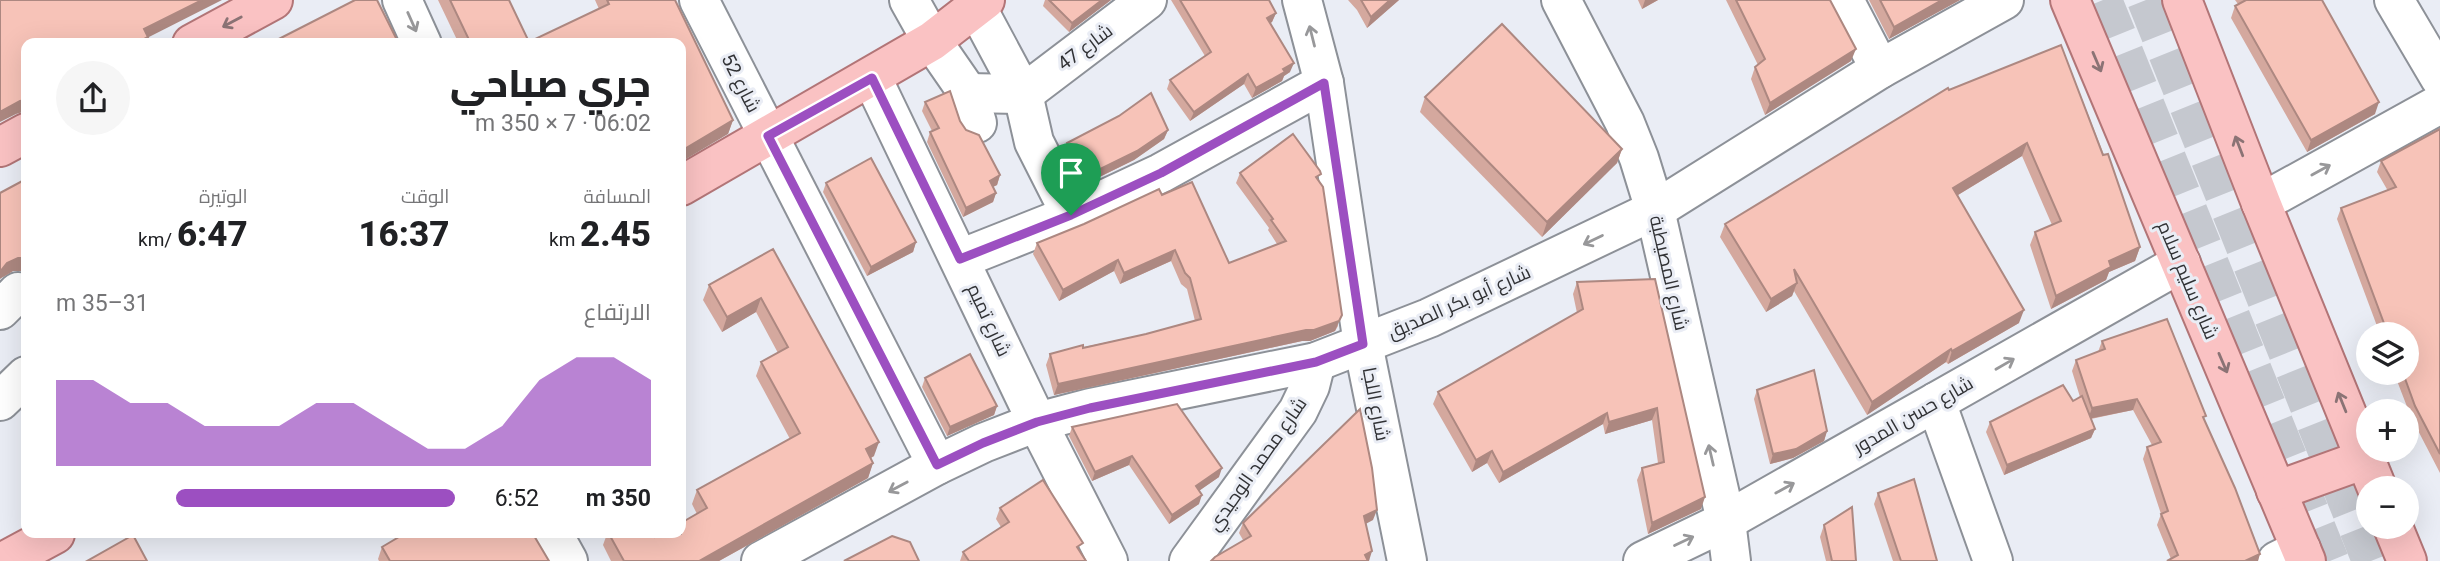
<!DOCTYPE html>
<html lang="ar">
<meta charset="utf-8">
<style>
:root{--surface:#fff;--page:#f6f6f6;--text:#202124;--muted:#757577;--accent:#9c4fc1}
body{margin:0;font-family:Roboto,Cairo,sans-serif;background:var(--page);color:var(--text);direction:rtl;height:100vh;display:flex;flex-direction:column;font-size:26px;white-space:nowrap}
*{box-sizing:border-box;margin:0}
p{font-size:23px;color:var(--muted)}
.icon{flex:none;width:38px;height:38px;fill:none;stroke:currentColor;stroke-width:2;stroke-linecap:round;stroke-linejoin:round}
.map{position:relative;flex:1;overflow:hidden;direction:ltr}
.drawer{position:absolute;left:21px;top:38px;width:665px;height:500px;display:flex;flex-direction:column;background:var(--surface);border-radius:14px;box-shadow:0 7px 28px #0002;direction:rtl}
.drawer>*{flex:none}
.buttons{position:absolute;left:2356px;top:322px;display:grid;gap:14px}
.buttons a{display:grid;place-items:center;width:63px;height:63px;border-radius:50%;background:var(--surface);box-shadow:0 7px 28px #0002;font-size:35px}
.pin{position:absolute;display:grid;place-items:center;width:60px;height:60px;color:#fff;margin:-72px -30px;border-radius:50% 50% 50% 0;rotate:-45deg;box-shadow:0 0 7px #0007}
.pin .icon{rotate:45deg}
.round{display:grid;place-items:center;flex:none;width:74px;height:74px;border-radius:37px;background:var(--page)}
.overview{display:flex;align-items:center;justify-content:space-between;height:119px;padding:0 35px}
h1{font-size:38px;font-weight:800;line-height:52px}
.metrics{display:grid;grid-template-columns:repeat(3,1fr);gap:10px;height:119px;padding:7px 35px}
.metrics div{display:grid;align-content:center}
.metrics b{font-size:35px;font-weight:800}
.metrics small{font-size:19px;font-weight:400}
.metrics p{font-size:19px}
.chart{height:196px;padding:14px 35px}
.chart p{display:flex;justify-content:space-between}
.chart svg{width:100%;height:126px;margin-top:7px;fill:var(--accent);opacity:.7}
ul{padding:0 35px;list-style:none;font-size:23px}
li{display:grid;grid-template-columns:112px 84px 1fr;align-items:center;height:52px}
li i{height:18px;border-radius:9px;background:var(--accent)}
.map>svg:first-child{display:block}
</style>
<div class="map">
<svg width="2440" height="561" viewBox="0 0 2440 561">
<rect width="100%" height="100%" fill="#eaedf5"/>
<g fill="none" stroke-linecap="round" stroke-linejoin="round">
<!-- highway-tunnel -->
<g stroke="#c5c8cf" stroke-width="38" stroke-dasharray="38 19" stroke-linecap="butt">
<polyline points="2103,0 2330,561"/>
<polyline points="2146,0 2371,561"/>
</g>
<defs>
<g id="minor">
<polyline points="402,0 422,44"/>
<polyline points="699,0 937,465"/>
<polyline points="909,0 932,41 968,93 977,123"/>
<polyline points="1302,0 1324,83 1363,344 1407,561"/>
<polyline points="1561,0 1625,123 1639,158 1655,210 1726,521 1731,561"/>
<polyline points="1844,0 1880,69"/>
<polyline points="2394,0 2440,78"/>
<polyline points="977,8 1023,94 1034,142 1071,215"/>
<polyline points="872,78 1037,422 1108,561"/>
<polyline points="968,93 1023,94 1147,0"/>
<polyline points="2261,203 2440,104"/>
<polyline points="960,259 1071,215 1161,173 1324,83"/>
<polyline points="0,310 18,292"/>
<polyline points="0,401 26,376"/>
<polyline points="1936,402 1993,561"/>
<polyline points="553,534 568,561"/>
<polyline points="761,561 937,465 983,443 1037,422 1090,408 1316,362 1429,318 1655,210 1880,69 2004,0"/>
<polyline points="1189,561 1298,411 1310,386 1316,362"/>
<polyline points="1643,561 1726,521 2181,263"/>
<polyline points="2277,561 2301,549"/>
</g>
<g id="major">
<polyline points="2070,0 2306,561"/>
<polyline points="2182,0 2261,203 2377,488"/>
<polyline points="192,44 273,0"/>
<polyline points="0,147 26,133"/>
<polyline points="681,186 932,41 985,0"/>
<polyline points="2276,491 2365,459"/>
<polyline points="2393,527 2407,561"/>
<polyline points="5,561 55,534"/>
</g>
</defs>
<!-- minor casing -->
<use href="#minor" stroke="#8d9198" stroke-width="42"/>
<!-- major casing -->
<use href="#major" stroke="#b27577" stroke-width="42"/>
<!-- minor -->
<use href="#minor" stroke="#fff" stroke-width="38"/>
<!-- major -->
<use href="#major" stroke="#fac2c3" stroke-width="38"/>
</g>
<!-- wall -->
<g fill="#d4a89e">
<polygon points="438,0 509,0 529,42 599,9 595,0 675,0 733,120 728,134 681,44 459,44"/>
<polygon points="1045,0 1111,0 1069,32 1043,6"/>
<polygon points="1171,0 1269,0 1276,13 1272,22 1270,23 1290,72 1284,76 1282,81 1252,98 1244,84 1190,121 1167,89 1170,80 1205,56"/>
<polygon points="1348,0 1399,0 1367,28 1357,10"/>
<polygon points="1638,0 1658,0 1642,9"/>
<polygon points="1726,0 1830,0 1851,61 1765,115 1751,79 1755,67 1758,65"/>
<polygon points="1869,0 1960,0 1889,39"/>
<polygon points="2235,0 2322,0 2375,114 2307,152 2231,18 2235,6 2238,4"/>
<polygon points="2061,45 2140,247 2135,261 2109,272 2106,280 2051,309 2030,245 2035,232 2052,225 2022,156 1958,195 2019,323 1948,364 1946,362 1867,415 1794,291 1792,296 1766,312 1720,237 1725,224 1949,90"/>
<polygon points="1425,97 1622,149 1617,163 1542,237 1420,112"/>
<polygon points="925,102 960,121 1000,175 997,185 993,187 996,193 993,202 963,217 927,142 930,132 932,131 922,111"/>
<polygon points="2440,129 2440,473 2411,417 2394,373 2406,373 2406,334 2380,334 2337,219 2341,208 2388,191 2377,172 2381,161"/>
<polygon points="1168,130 1164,139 1134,160 1081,186 1064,152 1067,143"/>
<polygon points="1240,173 1318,180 1338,326 1335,331 1310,341 1302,341 1054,395 1046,365 1050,354 1146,334 1195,321 1187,289 1181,284 1171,261 1120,284 1114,271 1059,301 1033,254 1037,243 1162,195 1229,263 1277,244 1268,230 1269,228 1236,183"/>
<polygon points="26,179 26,272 23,271 13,271 3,277"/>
<polygon points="826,183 916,242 913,252 867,276 823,192"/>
<polygon points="773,249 874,456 871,458 873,463 868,478 719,561 611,561 603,545 607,534 653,534 655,537 697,514 692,504 697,490 790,439 756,376 761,362 778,353 756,312 722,332 703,300 709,285"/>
<polygon points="1655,279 1701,509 1648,534 1637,480 1642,468 1658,463 1652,420 1605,434 1603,424 1499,483 1487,463 1472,472 1433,404 1438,392 1577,313 1573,294 1577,282"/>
<polygon points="2102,341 2204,420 2260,554 2171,559 2157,525 2161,514 2143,459 2147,447 2152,445 2133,410 2091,419 2095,429 2091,438 2004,475 1986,432 1990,422 2073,401 2080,397 2072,371 2076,360 2098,352"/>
<polygon points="925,378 997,406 994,415 947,436 922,387"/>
<polygon points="1757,390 1827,431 1824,441 1793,458 1770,464 1754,399"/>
<polygon points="1072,427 1219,477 1200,490 1199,504 1169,524 1129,465 1092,481 1069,436"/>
<polygon points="1878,493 1937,561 1893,561 1874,504"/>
<polygon points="1000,508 1080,552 1086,561 960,561 963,552 1001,527 996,519"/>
<polygon points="1373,520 1243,540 1239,533 1243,523"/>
<polygon points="1824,525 1856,561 1826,561 1820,537"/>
<polygon points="382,547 549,561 379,561 378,559"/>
</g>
<!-- shaded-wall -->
<g fill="#ad8881">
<polygon points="202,0 222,0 147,38 145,44 135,44 144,29"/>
<polygon points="1102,0 1111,0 1069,32 1072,23"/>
<polygon points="1390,0 1399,0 1367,28 1371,17"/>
<polygon points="1645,0 1658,0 1642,9"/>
<polygon points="1942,0 1960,0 1889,39 1894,27"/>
<polygon points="1276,13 1272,22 1264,27 1267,18"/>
<polygon points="1856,49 1851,61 1765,115 1770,103"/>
<polygon points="1294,63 1290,72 1284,76 1282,81 1252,98 1256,88 1283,69"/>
<polygon points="1248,74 1244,84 1190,121 1194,112"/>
<polygon points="26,100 26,111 16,114 0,122 0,112 20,101"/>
<polygon points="2379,102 2375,114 2307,152 2311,140"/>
<polygon points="733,120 728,134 681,162 681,151"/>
<polygon points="1168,130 1164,139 1134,160 1081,186 1084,177"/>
<polygon points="2027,143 2022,156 1948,201 1953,188"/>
<polygon points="1622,149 1617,163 1542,237 1547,222"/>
<polygon points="1000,175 997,185 986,190 990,181"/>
<polygon points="996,193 993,202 963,217 966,208"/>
<polygon points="916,242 913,252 867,276 871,267"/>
<polygon points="2140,247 2135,261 2109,272 2106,280 2051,309 2056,296 2109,261"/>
<polygon points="1175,250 1171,261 1120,284 1124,273"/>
<polygon points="18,258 26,258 26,262 23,271 13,271 3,277 0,279 0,272 7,263"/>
<polygon points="1118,260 1114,271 1059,301 1063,290"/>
<polygon points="1797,283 1792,296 1766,312 1771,299"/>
<polygon points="761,298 756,312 722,332 727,317"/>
<polygon points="2024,310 2019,323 1948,364 1952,351"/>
<polygon points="1342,315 1335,331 1310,341 1302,341 1054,395 1058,384"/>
<polygon points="1951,349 1946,362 1867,415 1872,402"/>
<polygon points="2137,399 2133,410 2088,419 2092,408"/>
<polygon points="997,406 994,415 947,436 950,427"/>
<polygon points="1657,408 1652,420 1605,434 1609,422"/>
<polygon points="1607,413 1603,424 1499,483 1503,472"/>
<polygon points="2095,429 2091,438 2004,475 2007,465"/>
<polygon points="1827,431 1824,441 1793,458 1770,464 1773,454"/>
<polygon points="879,442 874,456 861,463 866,449"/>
<polygon points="1492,451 1487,463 1472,472 1476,460"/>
<polygon points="1132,456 1129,465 1092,481 1095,472"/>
<polygon points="873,463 868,478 719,561 699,561"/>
<polygon points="1222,468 1219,477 1193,495 1196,486"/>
<polygon points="1202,495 1199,504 1169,524 1172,515"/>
<polygon points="1705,497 1701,509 1648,534 1652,523"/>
<polygon points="1377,510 1373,520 1360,527 1364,516"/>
<polygon points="1372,551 1369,561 1363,561 1365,555"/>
<polygon points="2260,554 2258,561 2245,561"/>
</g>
<!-- building -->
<g fill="#f7c3b8" stroke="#ad8881" stroke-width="2">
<polygon points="0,0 202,0 144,29 148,37 135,44 26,44 26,100 20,101 0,112"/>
<polygon points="355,0 377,0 399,44 269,44"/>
<polygon points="450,0 509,0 529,42 609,4 607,0 675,0 733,120 681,151 681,44 471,44"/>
<polygon points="1049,0 1102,0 1072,23"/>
<polygon points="1180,0 1269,0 1276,13 1267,18 1294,63 1283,69 1285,72 1256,88 1248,74 1194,112 1170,80 1211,52"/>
<polygon points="1361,0 1390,0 1371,17"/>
<polygon points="1736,0 1830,0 1856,49 1770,103 1755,67 1765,59"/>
<polygon points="1880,0 1942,0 1894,27"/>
<polygon points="2246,0 2322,0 2379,102 2311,140 2235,6"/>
<polygon points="1502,24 1622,149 1547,222 1425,97"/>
<polygon points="2061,45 2103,155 2108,154 2140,247 2109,261 2111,267 2056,296 2035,232 2061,221 2027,143 1953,188 2024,310 1952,351 1951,349 1872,402 1794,269 1797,283 1771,299 1725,224 1948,88 1949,90"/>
<polygon points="950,91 960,121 966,130 979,135 1000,175 990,181 996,193 966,208 930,132 939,128 925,102"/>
<polygon points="1151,93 1168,130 1137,151 1084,177 1067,143 1119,116"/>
<polygon points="2440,129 2440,454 2415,406 2403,373 2406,373 2406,334 2388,334 2341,208 2396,187 2381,161"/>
<polygon points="1293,134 1320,171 1321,174 1316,177 1323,187 1342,315 1339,321 1314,330 1306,330 1058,384 1050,354 1083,345 1083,348 1146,334 1201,319 1190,278 1185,273 1175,250 1124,273 1118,260 1063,290 1037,243 1084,224 1159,189 1162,195 1192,182 1229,263 1286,241 1271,220 1273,219 1240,173"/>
<polygon points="871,158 916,242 871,267 826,183"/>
<polygon points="26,179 26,258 18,258 7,263 0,272 0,193"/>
<polygon points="773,249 879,442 866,449 873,463 699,561 624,561 609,534 653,534 655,537 661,534 681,534 681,523 707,508 697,490 800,433 761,362 788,347 761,298 727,317 709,285"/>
<polygon points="1655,279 1705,497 1652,523 1642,468 1664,462 1657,408 1609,422 1607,413 1503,472 1492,451 1476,460 1438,392 1583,309 1577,282"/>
<polygon points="2167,319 2206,416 2203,417 2235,488 2260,554 2245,561 2167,561 2178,555 2161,514 2168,511 2147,447 2161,442 2137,399 2092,408 2076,360 2105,349 2102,341"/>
<polygon points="970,354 997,406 950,427 925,378"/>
<polygon points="1814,370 1827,431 1796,449 1773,454 1757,390"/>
<polygon points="2063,385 2073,401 2082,396 2095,429 2007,465 1990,422"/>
<polygon points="1177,404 1222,468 1196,486 1202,495 1172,515 1132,456 1095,472 1072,427"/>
<polygon points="1360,409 1372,468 1377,510 1364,516 1372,551 1365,555 1368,561 1211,561 1215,557 1251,536 1243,523"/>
<polygon points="1914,479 1937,561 1901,561 1878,493"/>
<polygon points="1043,480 1083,543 1077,547 1086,561 969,561 963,552 1009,522 1000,508"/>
<polygon points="1852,507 1856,561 1832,561 1824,525"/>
<polygon points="404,534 533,534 549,561 390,561 382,547"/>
<polygon points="133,535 147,561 87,561"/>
<polygon points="892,536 910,542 919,561 844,561"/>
</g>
<!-- one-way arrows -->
<defs><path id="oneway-shaft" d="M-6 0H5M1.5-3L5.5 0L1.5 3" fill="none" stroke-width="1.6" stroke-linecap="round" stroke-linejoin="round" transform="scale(1.75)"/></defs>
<g stroke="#8b7375">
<use href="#oneway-shaft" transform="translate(232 22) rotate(152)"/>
<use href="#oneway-shaft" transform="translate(2097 62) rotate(67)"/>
<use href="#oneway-shaft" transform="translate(2239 146) rotate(-111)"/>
<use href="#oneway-shaft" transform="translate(2223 363) rotate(67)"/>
<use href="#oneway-shaft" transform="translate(2342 402) rotate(-112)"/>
</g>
<g stroke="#98989a">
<use href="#oneway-shaft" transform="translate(412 22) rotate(66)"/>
<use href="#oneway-shaft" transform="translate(1312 36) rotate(-104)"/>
<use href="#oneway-shaft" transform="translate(2321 170) rotate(-29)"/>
<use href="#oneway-shaft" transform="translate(1593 240) rotate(154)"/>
<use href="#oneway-shaft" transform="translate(2005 364) rotate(-30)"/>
<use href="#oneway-shaft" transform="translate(1711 455) rotate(-103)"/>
<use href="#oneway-shaft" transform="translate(898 487) rotate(152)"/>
<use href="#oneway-shaft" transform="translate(1785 488) rotate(-29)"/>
<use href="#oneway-shaft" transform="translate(1684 541) rotate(-25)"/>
</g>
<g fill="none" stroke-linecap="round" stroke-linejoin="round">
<defs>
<polygon id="route" points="872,78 960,259 1071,215 1161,173 1324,83 1363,344 1316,362 1090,408 1037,422 983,443 937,465 768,136"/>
</defs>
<!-- route casing -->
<use href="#route" stroke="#fff" stroke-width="14"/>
<!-- route -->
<use href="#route" stroke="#9c4fc1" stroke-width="9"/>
</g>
<g text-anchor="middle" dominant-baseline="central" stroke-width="6" stroke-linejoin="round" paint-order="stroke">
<!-- street labels -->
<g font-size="19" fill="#313235" stroke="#eaedf5">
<text transform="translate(1085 47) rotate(-37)">شارع 47</text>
<text transform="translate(741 83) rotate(63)">شارع 52</text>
<text transform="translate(1669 273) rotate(77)">شارع المصيطبة</text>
<text transform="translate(2188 280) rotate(67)">شارع سليم سلام</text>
<text transform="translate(1459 302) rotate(-24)">شارع أبو بكر الصديق</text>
<text transform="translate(989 320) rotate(65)">شارع تميم</text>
<text transform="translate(1376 404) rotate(79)">شارع اللجا</text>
<text transform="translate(1913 415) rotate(-30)">شارع حسن المدور</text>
<text transform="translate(1257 464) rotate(-55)">شارع محمد الوحيدي</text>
</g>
</g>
</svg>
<div class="buttons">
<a><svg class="icon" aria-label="layers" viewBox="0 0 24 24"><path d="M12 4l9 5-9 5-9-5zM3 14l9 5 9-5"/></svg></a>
<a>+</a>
<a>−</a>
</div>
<div class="pin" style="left:1071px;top:215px;background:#1e9e55"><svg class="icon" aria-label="arrive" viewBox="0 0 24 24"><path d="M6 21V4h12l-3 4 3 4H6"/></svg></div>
<section class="drawer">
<div class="overview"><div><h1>جري صباحي</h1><p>06:02 · 7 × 350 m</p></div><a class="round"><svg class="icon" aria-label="share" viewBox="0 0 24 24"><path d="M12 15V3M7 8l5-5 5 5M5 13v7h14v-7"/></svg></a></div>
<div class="metrics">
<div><p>المسافة</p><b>2.45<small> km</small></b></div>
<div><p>الوقت</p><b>16:37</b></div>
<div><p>الوتيرة</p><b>6:47<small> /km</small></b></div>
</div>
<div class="chart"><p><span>الارتفاع</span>31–35 m</p>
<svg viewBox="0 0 160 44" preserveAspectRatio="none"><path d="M0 44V14L10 14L20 22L30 22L40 30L50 30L60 30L70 22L80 22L90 30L100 38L110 38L120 30L130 14L140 6L150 6L160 14V44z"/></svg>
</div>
<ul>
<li><b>350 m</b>6:52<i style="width:70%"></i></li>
</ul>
</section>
</div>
